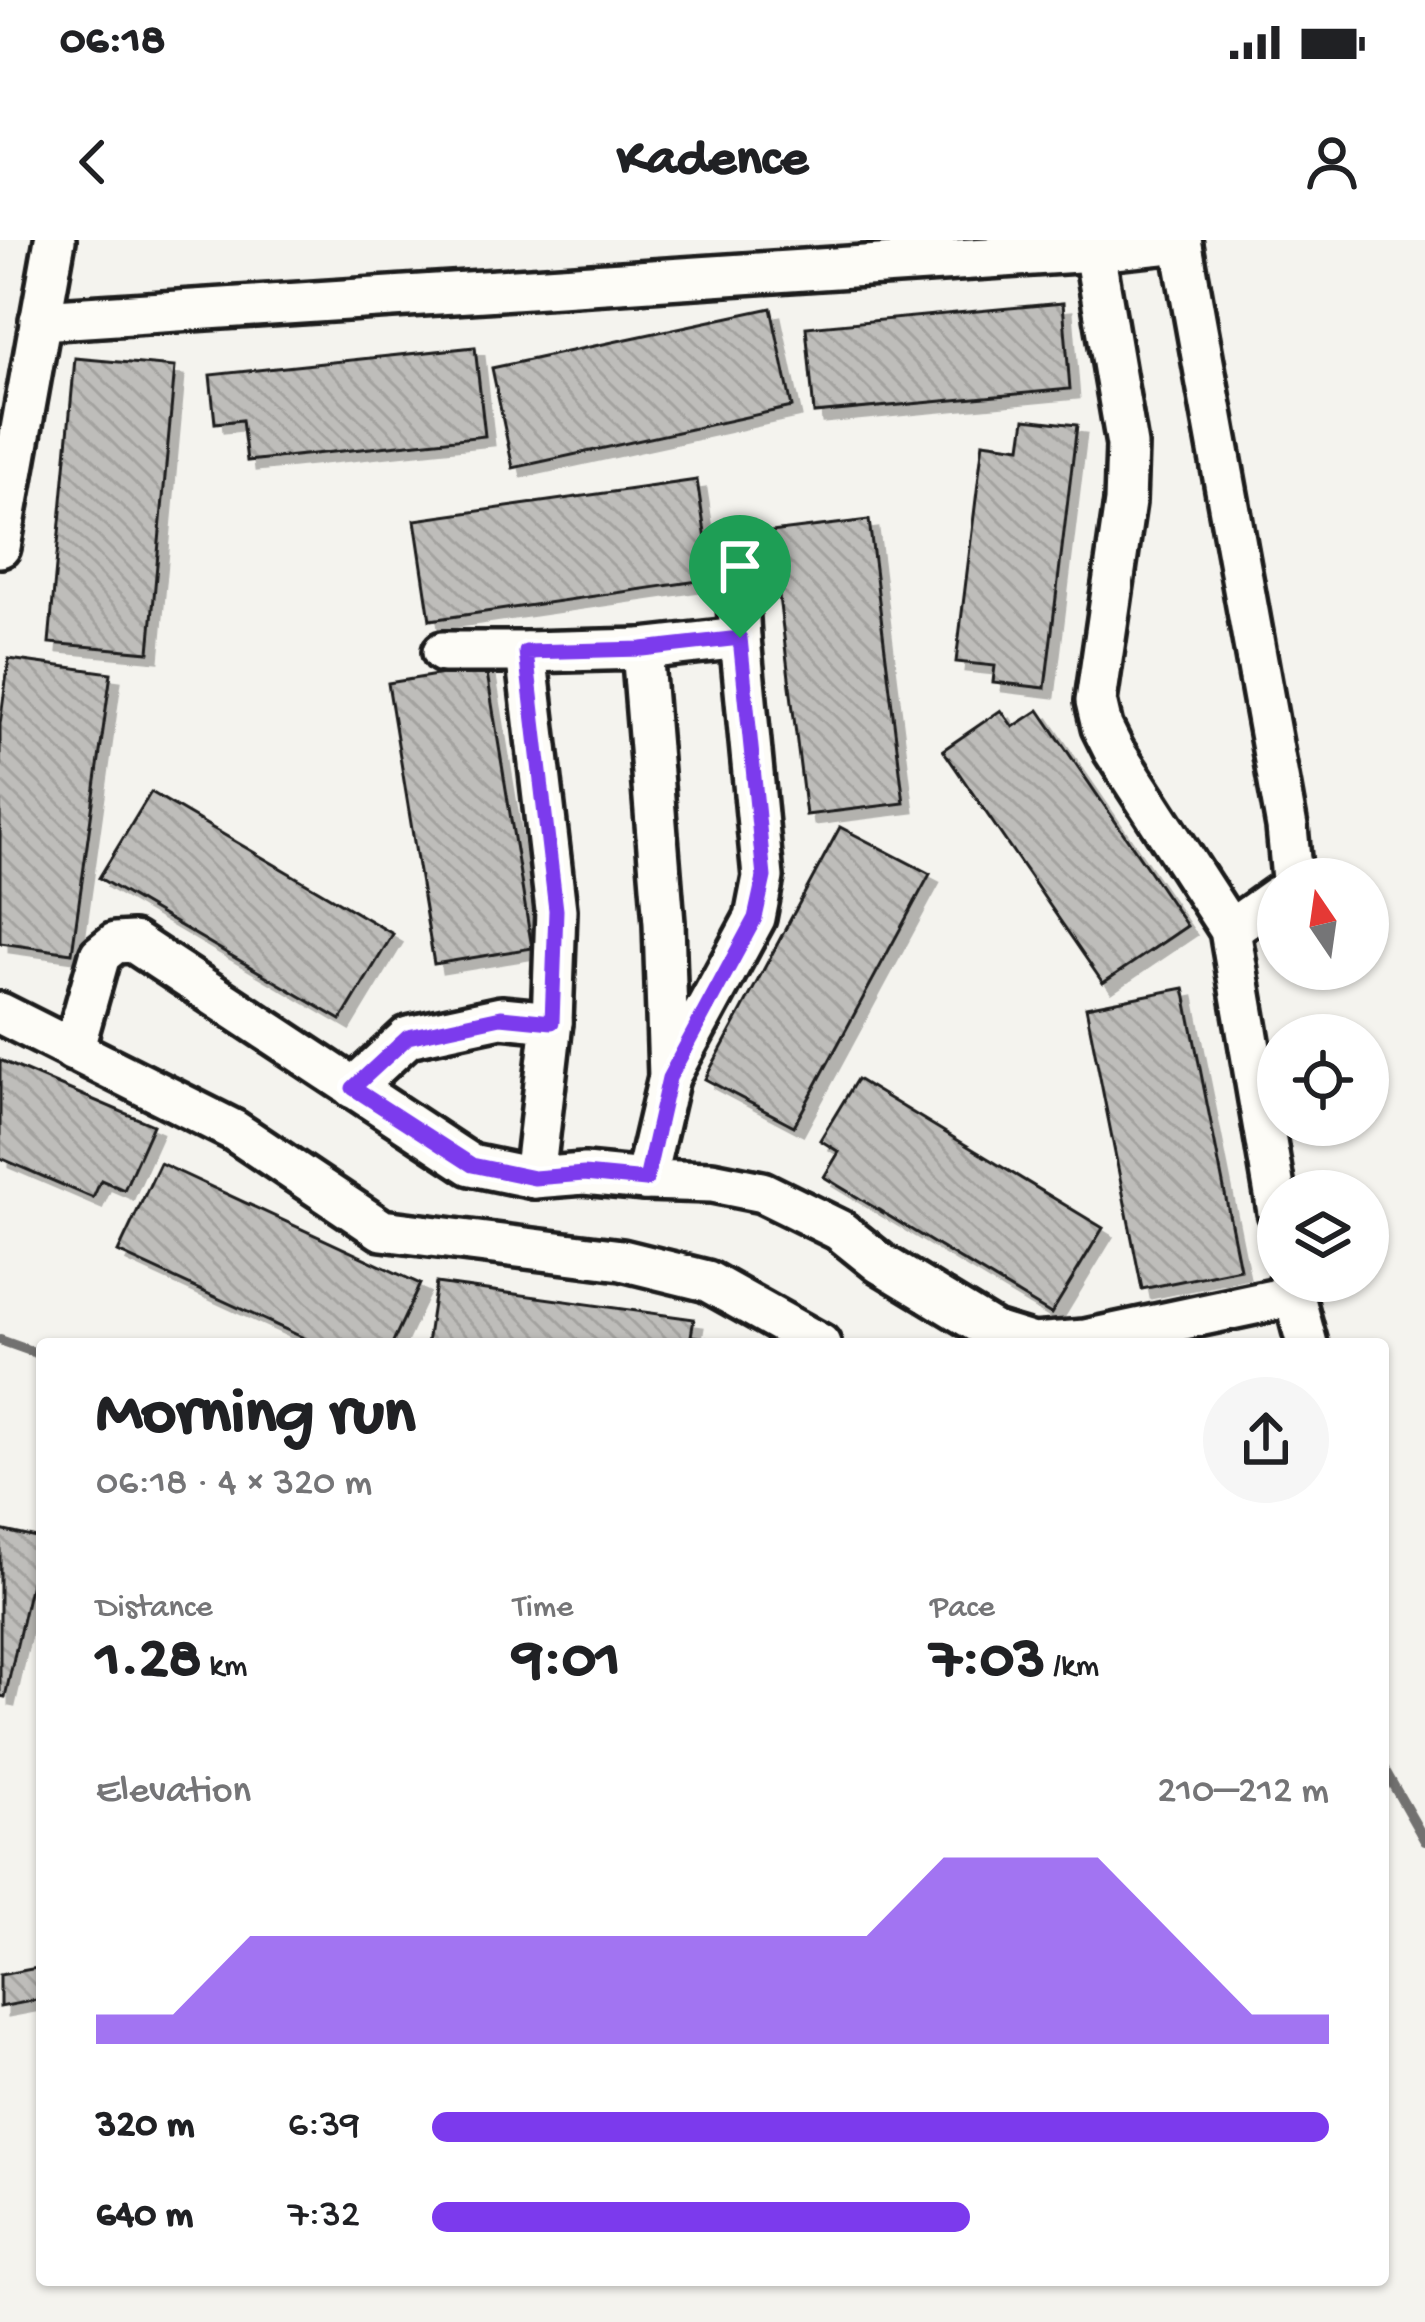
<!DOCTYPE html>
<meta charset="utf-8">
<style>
:root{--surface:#fff;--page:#f6f6f6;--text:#202124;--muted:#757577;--accent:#7c3aed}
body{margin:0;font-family:"Gochi Hand",sans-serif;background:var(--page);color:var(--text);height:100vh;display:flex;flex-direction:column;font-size:45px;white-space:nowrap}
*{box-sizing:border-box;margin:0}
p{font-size:39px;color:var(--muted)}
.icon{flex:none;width:66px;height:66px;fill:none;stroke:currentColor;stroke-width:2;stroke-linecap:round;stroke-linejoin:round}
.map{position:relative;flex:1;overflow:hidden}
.drawer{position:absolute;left:36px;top:1098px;width:1353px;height:948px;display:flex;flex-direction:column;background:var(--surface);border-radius:12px;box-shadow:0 3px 9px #0004}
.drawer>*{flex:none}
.needle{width:78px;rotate:347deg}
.fabs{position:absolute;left:1257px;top:618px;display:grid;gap:24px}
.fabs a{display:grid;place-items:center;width:132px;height:132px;border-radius:50%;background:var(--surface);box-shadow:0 3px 9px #0004;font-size:60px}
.pin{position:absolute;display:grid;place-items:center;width:102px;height:102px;color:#fff;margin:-123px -51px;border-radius:50% 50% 50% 0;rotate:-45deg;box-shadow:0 0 12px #0007}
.pin .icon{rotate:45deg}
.round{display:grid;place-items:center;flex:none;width:126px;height:126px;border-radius:63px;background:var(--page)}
.head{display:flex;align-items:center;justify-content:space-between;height:204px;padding:0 60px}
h1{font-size:66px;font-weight:700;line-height:90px}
.figures{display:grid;grid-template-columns:repeat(3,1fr);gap:18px;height:204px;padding:12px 60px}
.figures div{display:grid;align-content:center}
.figures b{font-size:60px;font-weight:700}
.figures small{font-size:33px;font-weight:400}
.figures p{font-size:33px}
.chart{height:336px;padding:24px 60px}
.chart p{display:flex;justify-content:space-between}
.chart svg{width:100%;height:216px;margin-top:12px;fill:var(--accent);opacity:.7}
ul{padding:0 60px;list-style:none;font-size:39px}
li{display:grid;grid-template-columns:192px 144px 1fr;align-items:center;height:90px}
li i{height:30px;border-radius:15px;background:var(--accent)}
.status{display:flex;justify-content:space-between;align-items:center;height:84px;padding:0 60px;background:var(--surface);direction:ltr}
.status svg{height:33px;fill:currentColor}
header{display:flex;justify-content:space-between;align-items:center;height:156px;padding:0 60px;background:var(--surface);font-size:54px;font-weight:700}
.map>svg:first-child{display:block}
</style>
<div class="status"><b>06:18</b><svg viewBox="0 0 49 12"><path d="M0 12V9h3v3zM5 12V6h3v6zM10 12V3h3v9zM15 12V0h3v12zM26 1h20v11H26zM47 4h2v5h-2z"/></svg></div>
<header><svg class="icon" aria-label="back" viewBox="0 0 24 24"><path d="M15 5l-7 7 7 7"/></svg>Kadence<svg class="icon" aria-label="person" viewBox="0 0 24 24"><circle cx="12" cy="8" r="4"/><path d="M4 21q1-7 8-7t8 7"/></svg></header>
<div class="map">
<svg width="1425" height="2082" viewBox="0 0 1425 2082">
<defs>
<pattern id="building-back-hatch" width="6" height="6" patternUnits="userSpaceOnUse" patternTransform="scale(3)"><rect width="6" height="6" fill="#bebdba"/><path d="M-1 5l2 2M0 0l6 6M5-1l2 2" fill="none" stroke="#a3a29f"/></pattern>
<filter id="shadow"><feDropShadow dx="9" dy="9" stdDeviation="0" flood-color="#0004"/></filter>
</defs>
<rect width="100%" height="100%" fill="#f4f3ee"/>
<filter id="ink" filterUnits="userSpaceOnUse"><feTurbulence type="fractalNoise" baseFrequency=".00833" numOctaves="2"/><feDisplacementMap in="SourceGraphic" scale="24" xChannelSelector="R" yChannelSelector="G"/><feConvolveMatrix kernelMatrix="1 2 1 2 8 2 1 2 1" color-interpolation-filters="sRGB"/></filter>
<g filter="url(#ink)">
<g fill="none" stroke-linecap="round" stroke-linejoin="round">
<!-- stream -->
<g stroke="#72716f" stroke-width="10">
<polyline points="0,1100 42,1115"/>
<polyline points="1383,1527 1425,1601"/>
</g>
</g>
<!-- building -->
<g fill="url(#building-back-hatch)" stroke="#1c1c1c" stroke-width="3" filter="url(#shadow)">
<polygon points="1063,63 1070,149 814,173 806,87"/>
<polygon points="771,68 792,167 513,228 492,128"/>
<polygon points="475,107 485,196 247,221 242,180 215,183 210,135"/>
<polygon points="75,118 175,127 149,412 49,403"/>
<polygon points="1025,179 1077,185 1045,448 993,442 995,426 956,422 983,202 1021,207"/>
<polygon points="697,240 712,339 430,380 415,280"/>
<polygon points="869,280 904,563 806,575 771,292"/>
<polygon points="9,419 111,433 72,713 0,703 0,484"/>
<polygon points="486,427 532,708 434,724 388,443"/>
<polygon points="1001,470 1013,487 1039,470 1187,686 1103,743 943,510"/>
<polygon points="151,552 393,694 341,780 99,638"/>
<polygon points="840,587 930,634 794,886 705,839"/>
<polygon points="1184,748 1240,1029 1142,1049 1086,767"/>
<polygon points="0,820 153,885 124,950 101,940 93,958 0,918"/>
<polygon points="857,839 1103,988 1051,1074 824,937 839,912 820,900"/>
<polygon points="160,923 420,1044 392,1104 317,1104 118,1012"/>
<polygon points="436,1043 694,1079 691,1096 717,1100 716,1104 427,1104"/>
<polygon points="0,1290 41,1299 5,1457 0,1456"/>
<polygon points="42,1727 42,1759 0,1767 0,1735"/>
</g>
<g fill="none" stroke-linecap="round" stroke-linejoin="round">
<defs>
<g id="minor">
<polyline points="1181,0 1287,587 1292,639"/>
<polyline points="1094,11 1127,205 1125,262 1096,461 1102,487 1114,511 1230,690 1278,972"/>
<polyline points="40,80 1094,11 1181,2"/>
<polyline points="0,307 55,0"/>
<polyline points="736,327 740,398"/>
<polyline points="642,409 740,398 763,637 755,678 669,837"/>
<polyline points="443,412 526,412"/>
<polyline points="1230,690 1278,656"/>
<polyline points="0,773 233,890 382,990 622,1020 707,1041 820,1104"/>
<polyline points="73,811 100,715 115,703 133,702 471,925 534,938 584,934 645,940 712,942 762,952 839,990 880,1023 994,1092 1033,1104 1085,1100 1292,1056"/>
<polyline points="353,848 408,797 501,777 552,782"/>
<polyline points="534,938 552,782 556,670 526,412 642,409 664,683 669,837 645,940"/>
<polyline points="1290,1041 1307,1104"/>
</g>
</defs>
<!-- minor casing -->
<use href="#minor" stroke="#1c1c1c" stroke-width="48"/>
<!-- minor -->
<use href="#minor" stroke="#fdfcf7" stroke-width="39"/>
</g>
</g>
<g fill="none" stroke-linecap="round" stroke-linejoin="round" filter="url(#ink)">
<defs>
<polygon id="route" points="740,398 764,637 755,678 669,838 646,940 584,934 534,938 472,925 353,848 408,797 501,777 552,782 556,670 526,412 642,409"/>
</defs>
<!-- route casing -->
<use href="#route" stroke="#fff" stroke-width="24"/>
<!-- route -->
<use href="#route" stroke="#7c3aed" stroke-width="15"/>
</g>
</svg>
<div class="fabs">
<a><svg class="needle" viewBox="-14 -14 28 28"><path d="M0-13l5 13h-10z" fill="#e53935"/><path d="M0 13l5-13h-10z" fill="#757577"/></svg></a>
<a><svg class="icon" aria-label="locate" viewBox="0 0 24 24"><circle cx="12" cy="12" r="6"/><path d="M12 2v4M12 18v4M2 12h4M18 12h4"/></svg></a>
<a><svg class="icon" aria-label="layers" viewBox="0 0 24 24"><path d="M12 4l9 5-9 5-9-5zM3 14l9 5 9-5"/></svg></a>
</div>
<div class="pin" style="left:740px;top:398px;background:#1e9e55"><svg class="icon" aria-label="arrive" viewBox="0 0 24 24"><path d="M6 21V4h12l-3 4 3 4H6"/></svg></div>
<section class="drawer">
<div class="head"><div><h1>Morning run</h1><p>06:18 · 4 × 320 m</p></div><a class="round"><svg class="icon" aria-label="share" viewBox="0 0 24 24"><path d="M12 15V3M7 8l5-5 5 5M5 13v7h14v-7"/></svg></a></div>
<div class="figures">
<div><p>Distance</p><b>1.28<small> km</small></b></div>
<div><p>Time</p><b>9:01</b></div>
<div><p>Pace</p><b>7:03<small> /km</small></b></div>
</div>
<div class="chart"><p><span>Elevation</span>210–212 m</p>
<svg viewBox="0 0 160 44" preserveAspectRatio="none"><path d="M0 44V38L10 38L20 22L30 22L40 22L50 22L60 22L70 22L80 22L90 22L100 22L110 6L120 6L130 6L140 22L150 38L160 38V44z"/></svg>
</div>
<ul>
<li><b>320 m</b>6:39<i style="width:100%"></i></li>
<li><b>640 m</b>7:32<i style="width:60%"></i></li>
</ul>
</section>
</div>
